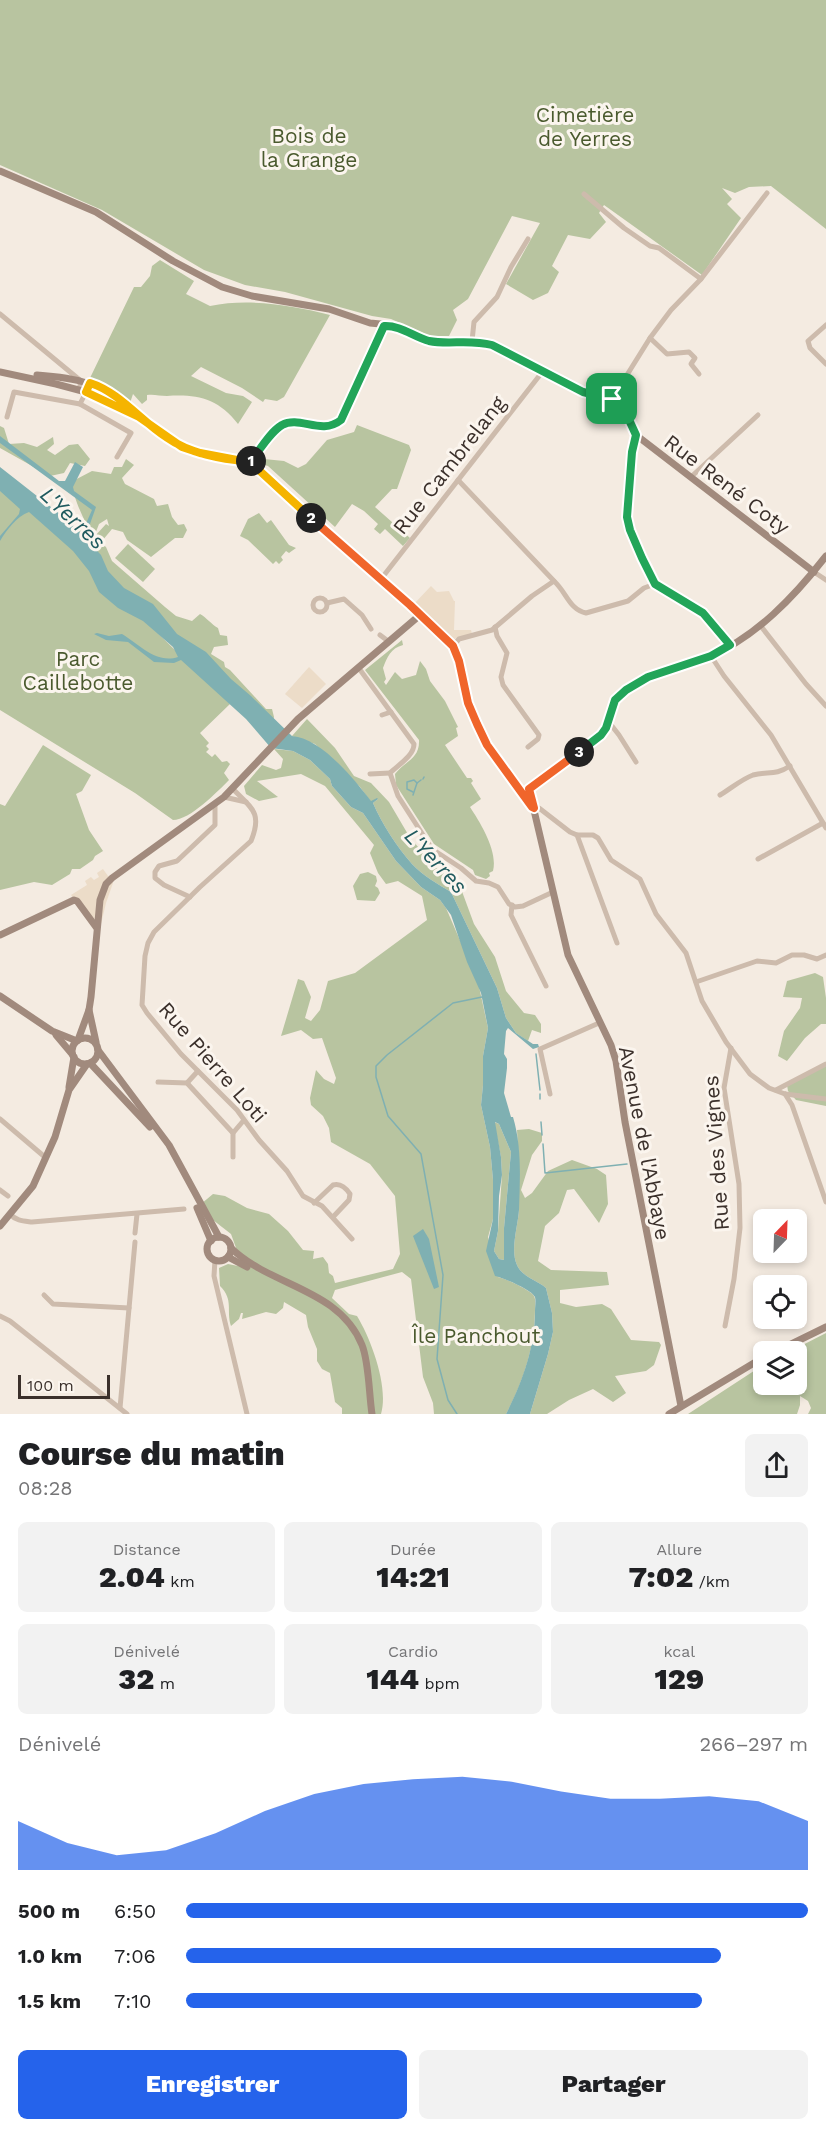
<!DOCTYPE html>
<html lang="fr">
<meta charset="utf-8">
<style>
:root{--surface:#fff;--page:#f2f2f2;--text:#202124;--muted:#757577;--accent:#2563eb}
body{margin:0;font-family:"Work Sans",sans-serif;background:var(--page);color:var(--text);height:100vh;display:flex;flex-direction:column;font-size:22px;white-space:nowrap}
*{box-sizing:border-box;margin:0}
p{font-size:20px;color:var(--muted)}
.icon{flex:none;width:33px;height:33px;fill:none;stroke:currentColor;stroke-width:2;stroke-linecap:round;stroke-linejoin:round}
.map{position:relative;height:1414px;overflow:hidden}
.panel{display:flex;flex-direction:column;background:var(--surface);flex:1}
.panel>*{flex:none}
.needle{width:39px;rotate:23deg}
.buttons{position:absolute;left:753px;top:1209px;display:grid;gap:12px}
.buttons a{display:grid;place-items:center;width:54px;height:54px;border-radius:9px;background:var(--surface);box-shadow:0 3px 9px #0003;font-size:30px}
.scale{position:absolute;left:18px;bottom:15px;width:92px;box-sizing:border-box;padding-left:6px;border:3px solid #3b302b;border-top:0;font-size:16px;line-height:21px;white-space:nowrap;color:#3b302b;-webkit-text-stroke:4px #fbf5ee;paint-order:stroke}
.pin{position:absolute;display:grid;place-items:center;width:51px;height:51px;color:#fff;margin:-26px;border-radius:12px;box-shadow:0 3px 9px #0006}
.km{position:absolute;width:30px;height:30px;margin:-15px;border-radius:50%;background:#222;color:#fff;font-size:16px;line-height:30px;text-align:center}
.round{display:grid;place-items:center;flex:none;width:63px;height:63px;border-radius:9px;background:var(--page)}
.head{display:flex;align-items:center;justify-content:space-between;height:102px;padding:0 18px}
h1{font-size:33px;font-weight:800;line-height:45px}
.stats{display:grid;grid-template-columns:repeat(3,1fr);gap:9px;height:102px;padding:6px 18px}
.stats div{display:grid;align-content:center;border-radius:9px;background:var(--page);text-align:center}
.stats b{font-size:30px;font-weight:800}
.stats small{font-size:16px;font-weight:400}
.stats p{font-size:16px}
.chart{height:168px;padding:12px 18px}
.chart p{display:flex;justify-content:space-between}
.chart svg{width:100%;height:108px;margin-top:6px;fill:var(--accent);opacity:.7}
.cta{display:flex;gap:12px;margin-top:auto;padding:12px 18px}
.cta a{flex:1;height:69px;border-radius:9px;background:var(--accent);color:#fff;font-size:24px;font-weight:800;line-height:69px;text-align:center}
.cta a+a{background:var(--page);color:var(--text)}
ul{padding:0 18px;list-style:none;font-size:20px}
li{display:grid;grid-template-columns:96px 72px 1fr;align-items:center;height:45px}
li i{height:15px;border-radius:8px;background:var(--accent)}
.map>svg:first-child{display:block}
</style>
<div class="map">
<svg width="826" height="1414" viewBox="0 0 826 1414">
<rect width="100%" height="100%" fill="#f4ebe1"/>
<!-- green -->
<g fill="#b8c4a0">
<polygon points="0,0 826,0 826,229 771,186 749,187 735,193 722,188 732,199 727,204 741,218 702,275 604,205 599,213 606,222 590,239 568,235 552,266 559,272 548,293 533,300 506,284 540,223 512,216 468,299 453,310 457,320 449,336 430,336 391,319 372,316 285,292 245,285 204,270 102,210 0,165"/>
<path d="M160,260L194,281L186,294L210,306C248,298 292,305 330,315L284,397L277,401L265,399L263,402L242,388L201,367L191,376L226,393L243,396L252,402L238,424C218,398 196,394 167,396C160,396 154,394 147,395V400L142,404L133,394L130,403L90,378L134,287H141L150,276L152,266Z"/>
<polygon points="357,425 409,445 411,450 397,489 392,489 375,507 410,538 403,546 385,529 380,534 374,529 378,524 364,511 352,504 335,527 268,466 261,464 264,459 284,461 298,468 306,464 327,440 354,432"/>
<polygon points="0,426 4,428 9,444 24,443 37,447 53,437 54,444 47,450 55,455 69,445 78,444 90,459 85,466 70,463 64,473 50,476 0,448"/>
<path d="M126,459L134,465L122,478L125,484L154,499L157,506L168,504L172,517L178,525L184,524L187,530L183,538H175L151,557L127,540L123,532L112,529L102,541L95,536L106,524L109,526L107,519L99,524L94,537L106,547L112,561L165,607L176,616L192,621L200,614C207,618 211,624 218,628L220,635L227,636L228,645L214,647L211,654L224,662L225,667L230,670L266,709H272L274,717L273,722L126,596L77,533L81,529L85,530L86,523C80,512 73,494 71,482L92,471L111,474L114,467H122Z"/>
<path d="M0,489L29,511L73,550L230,704L200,733L209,743L206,746L209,749L206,752L212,757L215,754L222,762L227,761L230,764L224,773L229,780C217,792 190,820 173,820L135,793L0,710Z"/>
<polygon points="259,513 267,523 271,520 289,545 296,548 289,553 286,551 281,557 283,560 279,564 276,561 273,564 248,540 240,536 248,519"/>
<polygon points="128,544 155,569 143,582 115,558"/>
<path d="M402,640L403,645C391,648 387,657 383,668L386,679L384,682L386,685L395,672L402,679L416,675L420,661L426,669L430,681L445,701L458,727L456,728L458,736L445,745L467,778H471L473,781L471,783L481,799L470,807C481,824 498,851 493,871L489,873L490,876L486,879L475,875L473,870L434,844L396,785L395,774C405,761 420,759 419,740L365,670Z"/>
<path d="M307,719L335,748L354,776L371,783L389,802L409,836L432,864L460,886L474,924L495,957L506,991L524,1013L535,1015L541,1024V1033L532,1030L528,1041L516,1033L506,1018L497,988L451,892C438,884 423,876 412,864C397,847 382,824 373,803L378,799L371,802L360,787L315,744L292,736Z"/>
<polygon points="43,745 91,775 82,791 76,794 89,830 103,851 95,856 93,860 80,869 72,869 70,874 52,885 34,882 0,890 0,804 5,806"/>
<path d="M274,749L293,751L310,760L330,779L332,786L351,807L363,813L396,861L421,887L440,900L446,908L478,982L488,1028L483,1056V1085L481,1105L490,1147L493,1180V1219L488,1237L498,1277C504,1278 532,1291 534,1296C536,1300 535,1306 535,1310C535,1347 523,1382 506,1414H434L433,1403L423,1377L411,1279L402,1272L335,1290L332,1298L349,1314L357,1316C371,1339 389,1387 381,1414H342V1408L335,1402L330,1373L322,1369L317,1361V1349L308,1327L306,1315L284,1302L283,1308L276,1314L266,1312L242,1319L243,1313H241L239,1319L231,1326C226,1310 234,1300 220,1286L219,1268L228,1264L243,1267L231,1234L213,1220L201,1204L213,1194L225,1196L247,1208L269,1214L288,1231L303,1250L314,1251L313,1259L323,1257L328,1264L329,1273L333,1276L335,1283L393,1269L400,1254L395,1196L370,1164L331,1142L329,1128L323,1116L311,1105L310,1098L316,1070L324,1079L334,1084L336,1078L322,1038L313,1039L301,1030L281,1036L298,979L304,981L311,997L305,1018L311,1021L320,1010L328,981L355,973L427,920L422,896L398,881L386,884L378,873L370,853L374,845L325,786L301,774L257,781L278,797L259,801L246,794L244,786L262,765L276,770L281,768L283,759Z"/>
<polygon points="368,872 376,876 377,881 375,886 378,888 380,893 375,901 357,900 353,886 360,874"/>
<polygon points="815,973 823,977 826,998 826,1024 821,1024 805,1038 787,1061 778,1056 784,1031 800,1008 802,998 783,997 787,981"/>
<polygon points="826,1066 826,1106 796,1100 788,1091 787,1085"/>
<polygon points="494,1122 499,1124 511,1152 504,1228 504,1260 499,1259 494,1251 498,1231 502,1175 501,1157"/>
<path d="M529,1129L542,1133V1141L532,1155L521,1190L525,1198L532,1193L548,1171L572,1160L597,1169L606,1175L608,1204L599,1223L574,1189L567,1190L559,1213L545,1226L538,1261L551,1270L607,1272L609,1285L560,1290V1303L576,1307L602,1304L611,1309L631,1340L659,1342L661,1345L654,1365L646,1371L615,1376L626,1393L613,1402L593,1389L569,1400L547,1414H530L548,1354L553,1332L552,1313L546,1288C537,1280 522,1277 517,1265C510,1250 518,1226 519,1210C519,1183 519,1157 517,1130Z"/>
<polygon points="826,1333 826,1414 808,1414 811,1408 808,1401 800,1396 800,1405 797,1414 688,1414 763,1365 764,1384 796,1384 796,1352 791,1351"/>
</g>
<!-- plaza -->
<g fill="#ecdcc8">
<polygon points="431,586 437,592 449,591 454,601 455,601 454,630 471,630 472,634 456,638 452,643 424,613 414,604"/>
<polygon points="309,667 326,684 302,708 285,694"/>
<polygon points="103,869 113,883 106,903 101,924 88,921 71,895 87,885 85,881 91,877 94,880 99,877 97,873"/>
</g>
<!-- water -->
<g fill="#7fb0b2" fill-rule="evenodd">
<path d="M0,436L59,481H65L75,462L83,467L73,487L74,491L96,507L85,538L101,555L108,571L124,588L153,604L177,634L206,652L231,679L251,696L292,736C321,738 354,779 371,801L377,798L378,799L373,803C382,824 397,847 412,864C423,876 438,884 451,892L497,988L506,1018L516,1033L533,1044H538L539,1047L533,1049L508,1028L506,1031L504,1054L507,1059V1068L504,1093L511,1117H513C522,1147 520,1179 519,1210C518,1226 510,1250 517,1265C522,1277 537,1280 546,1288L552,1313L553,1332L548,1354L530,1414H506C522,1383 535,1347 535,1311C535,1307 536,1301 535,1297C532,1290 504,1278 495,1276L486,1251L493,1219V1180L490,1147L481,1105L483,1085V1056L488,1028L481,993L467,962L451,915L440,900L421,887L396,861L363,813L351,807L332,786L330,779L310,760L293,751L271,748L246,719L181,660L174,663L154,662L128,642L106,640L94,634L97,633L109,636L122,634C140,645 156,664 178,657L173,647L143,621L118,608L99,592L89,571L73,551L29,512C17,516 6,531 0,541V536L19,514L20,509L0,491V467L65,518L80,532L84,528L92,510L0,443ZM495,1122L499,1124L511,1152L504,1228V1260L499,1259L494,1251L498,1231L499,1196L502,1175L501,1157Z"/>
<polygon points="423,1229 429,1239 439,1287 434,1289 413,1236"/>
</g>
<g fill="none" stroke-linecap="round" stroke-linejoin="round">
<!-- stream -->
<g stroke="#7fb0b2" stroke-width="1.5">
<polyline points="423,779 424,777"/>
<polyline points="413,792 407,789 407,782 414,780 417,783"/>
<polyline points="413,795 417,783 421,780"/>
<polyline points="536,1054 540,1090"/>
<polyline points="540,1094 540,1099"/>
<polyline points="541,1122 542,1135"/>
<polyline points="543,1144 545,1173 627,1164"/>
<polyline points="457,1414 448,1400 437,1359 443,1275 421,1154 388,1116 376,1077 376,1066 387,1055 453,1003 482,997"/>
</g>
<!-- street -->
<g stroke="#cdbbac" stroke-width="5">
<polyline points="584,194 624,228 650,246 659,248 701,279"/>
<polyline points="0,314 81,381 79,390"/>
<polyline points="826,325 808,341 810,348 826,364"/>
<polyline points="650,338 667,354 689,352 695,358 691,364 699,374"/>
<polyline points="472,341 474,322 497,297 511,267 528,239"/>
<polyline points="612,399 650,338 671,310 701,279 767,193"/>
<polyline points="80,404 131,433 117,457"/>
<polyline points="7,417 14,392 80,404 86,392"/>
<polyline points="636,435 632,452 627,517 630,529 642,558 655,584 703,613 730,645"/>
<polyline points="691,477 758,415"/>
<polyline points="458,480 554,581"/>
<polyline points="814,572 826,580"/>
<polyline points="381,579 543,371"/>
<circle cx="320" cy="605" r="7"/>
<polyline points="327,603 344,599 362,615 371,629"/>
<polyline points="760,625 806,684 826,706"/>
<polyline points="495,627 497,636 507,653 501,677 503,685 539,735 538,739 528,747"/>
<polyline points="380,635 388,641"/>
<path d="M453,646L459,639L492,630L532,596L554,581C567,593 569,609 586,613L628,601L644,588L655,584"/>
<polyline points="711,656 724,676 771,735 826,828"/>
<path d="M358,667L414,744C414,756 398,765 390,773L398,796L432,849L461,868L476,881L489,883L498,887L509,904L515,907L523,906L553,892"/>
<polyline points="382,715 391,712"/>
<polyline points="608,721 619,735 636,762"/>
<polyline points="370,774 390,773"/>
<path d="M232,788C251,808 263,812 251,841L200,887L154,932L148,943L145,956L142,1005L147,1013L181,1054L237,1110L259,1140L287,1171L303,1196L322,1206L352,1239"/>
<path d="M720,795C730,789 742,779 753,775C768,771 775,776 790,766"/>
<polyline points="224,797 246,802"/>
<polyline points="534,808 539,808 570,832 577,835 593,835 598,838 611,860 640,879 656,914 686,953 702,1001 726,1042 750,1074 769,1088 785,1094 826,1099"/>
<polyline points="577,835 617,943"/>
<polyline points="758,859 823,823"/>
<polyline points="190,897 164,885 155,878 155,872 159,866 177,861 215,825 215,804"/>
<polyline points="512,905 511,915 546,986"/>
<polyline points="696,982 757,961 776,963 792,955 804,955 817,959 826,955"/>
<polyline points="158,1082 187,1083 233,1133 233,1157"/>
<polyline points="187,1083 198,1071"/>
<polyline points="776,1090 826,1064"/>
<polyline points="550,1094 540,1049 599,1023"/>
<polyline points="785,1094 792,1105 826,1202"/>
<polyline points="0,1119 46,1158"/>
<polyline points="233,1133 244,1120"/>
<polyline points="0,1190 8,1196"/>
<path d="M314,1203L333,1185C340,1183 346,1188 350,1194L349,1200L333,1217"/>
<path d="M10,1214C16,1221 24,1221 32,1222L184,1209"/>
<polyline points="135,1233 137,1214"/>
<polyline points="215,1260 214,1276 247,1414"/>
<polyline points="44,1295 53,1304 129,1308"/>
<polyline points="0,1316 10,1321 127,1414"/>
<polyline points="725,1326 734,1279 740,1228 739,1184 724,1088 731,1048"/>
<polyline points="120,1408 135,1242"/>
</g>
<!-- secondary -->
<g stroke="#a18a7d" stroke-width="7">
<polyline points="0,171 96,212 173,261 222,287 252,296 329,309 370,323 391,325 428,340 478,342 492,345 583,392 612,399 625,411 636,435 814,572"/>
<polyline points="0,372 56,384 86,392 139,417 182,447 200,453 250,462 453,646 459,661 468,703 477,724 487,745 534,808"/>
<path d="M37,375C78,378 98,382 130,410"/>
<path d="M250,462C260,451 271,428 286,423C305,417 321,436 341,420L384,326"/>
<polyline points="529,789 568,955 611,1045 616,1061 625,1122 681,1406"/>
<path d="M525,790L601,735C610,723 609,705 620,694C644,672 680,670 709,657C757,636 794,597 826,556"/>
<polyline points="0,935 74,900 77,901 96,927"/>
<polyline points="0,996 52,1031 77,1041"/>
<polyline points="89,1010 96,1042"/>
<polyline points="56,1035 72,1054"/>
<circle cx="85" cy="1051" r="13"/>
<polyline points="78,1040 89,1010 91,997 100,900 106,884 112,878 224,797 298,719 420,615"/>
<polyline points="98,1050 169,1145 219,1237"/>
<polyline points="90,1063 150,1127"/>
<polyline points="69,1087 74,1057"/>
<polyline points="197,1208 211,1241"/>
<polyline points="0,1226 33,1186 55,1137 69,1090 87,1064"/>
<circle cx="219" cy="1249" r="12"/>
<path d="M231,1248C271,1287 339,1288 362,1345C369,1362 369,1395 372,1414"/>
<polyline points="228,1257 247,1267"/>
<polyline points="775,1352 826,1327"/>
<polyline points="669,1414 764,1357"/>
</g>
</g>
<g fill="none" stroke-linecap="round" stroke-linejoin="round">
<defs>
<path id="split-1" d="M251,461C260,450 269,433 282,425C300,415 321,436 341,420L384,326C400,325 414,337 429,341C449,345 469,339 492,345L583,392L612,399"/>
<path id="split-2" d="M251,461L237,460L200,453L182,447L139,417L86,392L90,383C119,392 141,421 166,437C190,454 221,459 250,462L311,518"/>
<polyline id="split-3" points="311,518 410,605 453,646 459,661 468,703 477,724 487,745 532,807 534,808 529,789 579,752"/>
<polyline id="split-4" points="579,752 601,735 606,728 615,700 626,690 648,677 711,656 730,645 703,613 655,584 642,558 630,530 627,517 632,452 636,435 625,411 612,399"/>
</defs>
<!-- split-1 casing -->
<use href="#split-1" stroke="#fff" stroke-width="12"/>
<!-- split-2 casing -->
<use href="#split-2" stroke="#fff" stroke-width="12"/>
<!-- split-3 casing -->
<use href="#split-3" stroke="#fff" stroke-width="12"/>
<!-- split-4 casing -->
<use href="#split-4" stroke="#fff" stroke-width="12"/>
<!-- split-1 -->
<use href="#split-1" stroke="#22a559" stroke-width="8"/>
<!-- split-2 -->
<use href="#split-2" stroke="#f5b400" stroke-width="8"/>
<!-- split-3 -->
<use href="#split-3" stroke="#f0652b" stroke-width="8"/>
<!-- split-4 -->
<use href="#split-4" stroke="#22a559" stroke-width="8"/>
</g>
<g text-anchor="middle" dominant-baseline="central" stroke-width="6" stroke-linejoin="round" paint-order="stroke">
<!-- park labels -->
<g font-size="21" fill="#4a5a2e" stroke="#fbf5ee">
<text x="585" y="114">Cimetière<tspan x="585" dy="24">de Yerres</tspan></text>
<text x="309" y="135">Bois de<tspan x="309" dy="24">la Grange</tspan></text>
<text x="78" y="658">Parc<tspan x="78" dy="24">Caillebotte</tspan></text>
<text x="476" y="1335">Île Panchout</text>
</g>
<!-- street labels -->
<g font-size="21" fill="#3b302b" stroke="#fbf5ee">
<text transform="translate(449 465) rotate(-52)">Rue Cambrelang</text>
<text transform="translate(727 484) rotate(37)">Rue René Coty</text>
<text transform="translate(213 1062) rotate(49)">Rue Pierre Loti</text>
<text transform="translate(645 1143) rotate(79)">Avenue de l'Abbaye</text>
<text transform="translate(716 1153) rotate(-94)">Rue des Vignes</text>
</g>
<!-- water labels -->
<g font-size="22" font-style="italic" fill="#1f5a5e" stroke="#fbf5ee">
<text transform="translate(73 518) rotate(43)">L'Yerres</text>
<text transform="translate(436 861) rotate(47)">L'Yerres</text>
</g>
</g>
</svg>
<div class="buttons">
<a><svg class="needle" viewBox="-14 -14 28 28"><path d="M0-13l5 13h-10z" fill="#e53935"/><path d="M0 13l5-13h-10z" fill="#757577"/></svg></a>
<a><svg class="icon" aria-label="locate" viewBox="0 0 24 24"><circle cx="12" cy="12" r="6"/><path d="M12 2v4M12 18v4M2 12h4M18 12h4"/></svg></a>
<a><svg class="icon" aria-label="layers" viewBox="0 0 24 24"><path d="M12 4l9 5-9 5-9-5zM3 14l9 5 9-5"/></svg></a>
</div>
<div class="scale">100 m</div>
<div class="pin" style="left:612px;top:399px;background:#1e9e55"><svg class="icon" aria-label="arrive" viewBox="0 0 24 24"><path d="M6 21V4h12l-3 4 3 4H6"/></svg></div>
<b class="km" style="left:251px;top:461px">1</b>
<b class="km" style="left:311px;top:518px">2</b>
<b class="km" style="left:579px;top:752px">3</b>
</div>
<section class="panel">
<div class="head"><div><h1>Course du matin</h1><p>08:28</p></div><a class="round"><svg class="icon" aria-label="share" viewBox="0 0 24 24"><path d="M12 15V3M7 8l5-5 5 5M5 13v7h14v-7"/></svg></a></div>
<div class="stats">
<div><p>Distance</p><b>2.04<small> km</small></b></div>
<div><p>Durée</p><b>14:21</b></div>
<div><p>Allure</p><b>7:02<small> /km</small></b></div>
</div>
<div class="stats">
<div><p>Dénivelé</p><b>32<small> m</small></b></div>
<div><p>Cardio</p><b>144<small> bpm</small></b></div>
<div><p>kcal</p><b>129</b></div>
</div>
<div class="chart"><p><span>Dénivelé</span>266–297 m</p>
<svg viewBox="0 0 160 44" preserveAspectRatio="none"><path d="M0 44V24L10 33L20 38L30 36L40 29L50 20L60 13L70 9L80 7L90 6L100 8L110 12L120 15L130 15L140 14L150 16L160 24V44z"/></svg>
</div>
<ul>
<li><b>500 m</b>6:50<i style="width:100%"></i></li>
<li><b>1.0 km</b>7:06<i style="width:86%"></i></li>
<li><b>1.5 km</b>7:10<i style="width:83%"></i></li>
</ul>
<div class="cta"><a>Enregistrer</a><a>Partager</a></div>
</section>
